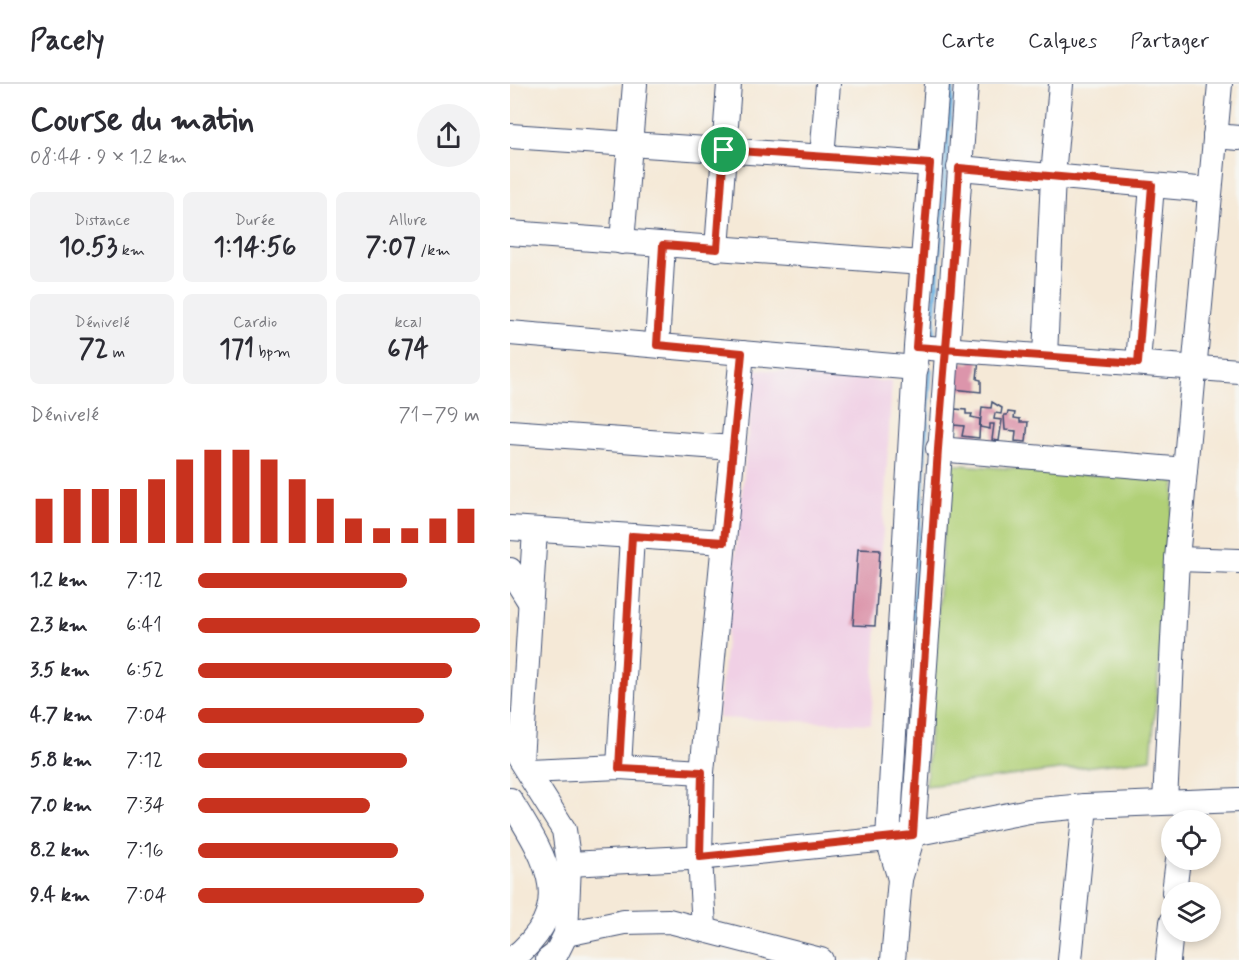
<!DOCTYPE html>
<html lang="fr">
<meta charset="utf-8">
<style>
:root{--surface:#fff;--page:#f2f2f3;--text:#2b2b33;--muted:#7c7c81;--line:#e1e1e2;--accent:#c8321e}
body{margin:0;font-family:Mynerve,sans-serif;background:var(--page);color:var(--text);height:100vh;display:flex;flex-direction:column;font-size:22px;white-space:nowrap}
*{box-sizing:border-box;margin:0}
p{font-size:20px;color:var(--muted)}
.icon{flex:none;width:33px;height:33px;fill:none;stroke:currentColor;stroke-width:2;stroke-linecap:round;stroke-linejoin:round}
.map{position:relative;flex:1;overflow:hidden}
.drawer{display:flex;flex-direction:column;background:var(--surface);width:510px}
.drawer>*{flex:none}
.tools{position:absolute;left:651px;top:726px;display:grid;gap:12px}
.tools a{display:grid;place-items:center;width:60px;height:60px;border-radius:50%;background:var(--surface);box-shadow:0 3px 9px #0003;font-size:30px}
.pin{position:absolute;display:grid;place-items:center;width:51px;height:51px;color:#fff;margin:-26px;border:3px solid #fff;border-radius:50%;box-shadow:0 2px 6px #0007}
.round{display:grid;place-items:center;flex:none;width:63px;height:63px;border-radius:32px;background:var(--page)}
.overview{display:flex;align-items:center;justify-content:space-between;height:102px;padding:0 30px}
h1{font-size:33px;font-weight:700;line-height:45px}
.metrics{display:grid;grid-template-columns:repeat(3,1fr);gap:9px;height:102px;padding:6px 30px}
.metrics div{display:grid;align-content:center;border-radius:9px;background:var(--page);text-align:center}
.metrics b{font-size:26px;font-weight:700}
.metrics small{font-size:16px;font-weight:400}
.metrics p{font-size:16px}
.chart{height:168px;padding:12px 30px}
.chart p{display:flex;justify-content:space-between}
.chart svg{width:100%;height:108px;margin-top:6px;stroke:var(--accent);stroke-width:6}
ul{padding:0 30px;list-style:none;font-size:20px}
li{display:grid;grid-template-columns:96px 72px 1fr;align-items:center;height:45px}
li i{height:15px;border-radius:8px;background:var(--accent)}
header{display:flex;align-items:center;gap:36px;box-sizing:border-box;height:84px;padding:0 30px;background:var(--surface);border-bottom:2px solid var(--line)}
header strong{font-size:28px}
nav{display:flex;gap:33px;margin-inline-start:auto;font-size:21px}
main{display:flex;flex:1;min-height:0}
.map>svg:first-child{display:block}
</style>
<header>
<strong>Pacely</strong>
<nav><a>Carte</a><a>Calques</a><a>Partager</a></nav>
</header>
<main>
<section class="drawer">
<div class="overview"><div><h1>Course du matin</h1><p>08:44 · 9 × 1.2 km</p></div><a class="round"><svg class="icon" aria-label="share" viewBox="0 0 24 24"><path d="M12 15V3M7 8l5-5 5 5M5 13v7h14v-7"/></svg></a></div>
<div class="metrics">
<div><p>Distance</p><b>10.53<small> km</small></b></div>
<div><p>Durée</p><b>1:14:56</b></div>
<div><p>Allure</p><b>7:07<small> /km</small></b></div>
</div>
<div class="metrics">
<div><p>Dénivelé</p><b>72<small> m</small></b></div>
<div><p>Cardio</p><b>171<small> bpm</small></b></div>
<div><p>kcal</p><b>674</b></div>
</div>
<div class="chart"><p><span>Dénivelé</span>71–79 m</p>
<svg viewBox="0 0 160 44" preserveAspectRatio="none"><path d="M5 44V26M15 44V22M25 44V22M35 44V22M45 44V18M55 44V10M65 44V6M75 44V6M85 44V10M95 44V18M105 44V26M115 44V34M125 44V38M135 44V38M145 44V34M155 44V30"/></svg>
</div>
<ul>
<li><b>1.2 km</b>7:12<i style="width:74%"></i></li>
<li><b>2.3 km</b>6:41<i style="width:100%"></i></li>
<li><b>3.5 km</b>6:52<i style="width:90%"></i></li>
<li><b>4.7 km</b>7:04<i style="width:80%"></i></li>
<li><b>5.8 km</b>7:12<i style="width:74%"></i></li>
<li><b>7.0 km</b>7:34<i style="width:61%"></i></li>
<li><b>8.2 km</b>7:16<i style="width:71%"></i></li>
<li><b>9.4 km</b>7:04<i style="width:80%"></i></li>
</ul>
</section>
<div class="map">
<svg width="729" height="876" viewBox="0 0 729 876">
<rect width="100%" height="100%" fill="#f6f6f2"/>
<filter id="ink" filterUnits="userSpaceOnUse"><feTurbulence type="fractalNoise" baseFrequency=".0167" numOctaves="2"/><feDisplacementMap in="SourceGraphic" scale="12" xChannelSelector="R" yChannelSelector="G"/><feConvolveMatrix kernelMatrix="1 2 1 2 8 2 1 2 1" color-interpolation-filters="sRGB"/></filter>
<filter id="wash" filterUnits="userSpaceOnUse"><feTurbulence type="fractalNoise" baseFrequency=".008" numOctaves="4" result="noise"/><feDisplacementMap in="SourceGraphic" scale="24" xChannelSelector="R" yChannelSelector="G"/><feGaussianBlur stdDeviation="1.35" result="paint"/><feColorMatrix in="noise" values="0 0 0 0 0 0 0 0 0 0 0 0 0 0 0 0 0 1.4 0 .05"/><feComposite in="paint" operator="in"/></filter>
<g filter="url(#wash)">
<rect width="100%" height="100%" fill="#f5e9d7"/>
<!-- built -->
<polygon fill="#f0d0e5" points="245,285 382,298 361,640 208,634"/>
<!-- green -->
<polygon fill="#b1d077" stroke="#66806a" stroke-width="1.5" points="438,380 665,397 641,675 416,702"/>
<g fill="none" stroke-linecap="round" stroke-linejoin="round">
<!-- stream -->
<g stroke="#6cb5e4" stroke-width="5">
<polyline points="422,258 442,0"/>
<polyline points="401,560 420,286"/>
</g>
</g>
<g id="blocks">
<!-- building -->
<g fill="#dc95ab">
<polygon points="461,274 469,275 467,295 471,296 471,308 443,305 447,278 460,279"/>
<polygon points="482,318 492,324 491,330 485,329 484,335 492,336 489,357 482,356 484,340 480,340 480,345 470,343 472,323 481,324"/>
<polygon points="445,325 456,326 456,330 462,330 461,333 470,335 469,354 452,352 454,342 444,341"/>
<polygon points="498,328 505,329 504,334 510,335 510,338 518,338 516,358 505,357 506,347 495,346 494,331 497,331"/>
<polygon points="348,465 370,466 365,542 343,541"/>
</g>
</g>
</g>
<g filter="url(#ink)">
<use href="#blocks" fill-opacity="0" stroke="#3c4b70" stroke-width="1.5"/>
<g fill="none" stroke-linecap="round" stroke-linejoin="round">
<defs>
<g id="minor">
<polyline points="0,52 420,80"/>
<polyline points="705,52 729,54"/>
<polyline points="312,73 318,0"/>
<polyline points="449,84 699,106"/>
<polyline points="0,149 412,179"/>
<polyline points="112,158 125,0"/>
<polyline points="207,165 219,0"/>
<polyline points="0,249 406,284"/>
<polyline points="147,261 153,161"/>
<polyline points="420,264 729,287"/>
<polyline points="535,272 543,92 551,0"/>
<polyline points="628,279 642,101"/>
<polyline points="0,348 223,364"/>
<polyline points="428,365 675,386"/>
<polyline points="0,444 214,458"/>
<polyline points="667,475 729,477"/>
<polyline points="0,486 20,518"/>
<polyline points="0,660 54,746 59,780 56,850 46,870 38,876"/>
<polyline points="11,677 25,446"/>
<polyline points="109,683 122,452"/>
<polyline points="18,687 109,683 192,688"/>
<path d="M0,716C37,776 69,823 1,876"/>
<polyline points="655,718 667,475 710,0"/>
<polyline points="59,780 198,773 378,755 519,727 575,722 729,716"/>
<polyline points="390,795 378,755 406,263 427,0"/>
<polyline points="664,808 668,776"/>
<polyline points="194,844 190,773 192,688 232,269"/>
<polyline points="56,850 114,838 159,837 311,876"/>
<polyline points="383,876 390,795 403,751 456,0"/>
<polyline points="560,876 575,722"/>
<polyline points="658,876 662,838"/>
</g>
</defs>
<!-- minor casing -->
<use href="#minor" stroke="#3c4b70" stroke-width="26"/>
<!-- minor -->
<use href="#minor" stroke="#fff" stroke-width="24"/>
</g>
</g>
<g fill="none" stroke-linecap="round" stroke-linejoin="round" filter="url(#ink)">
<defs>
<path id="route" d="M214,66L207,165L153,161L147,261L232,269L214,458L122,452L109,684L192,688L190,773L403,751C411,623 419,494 428,365C435,271 444,178 449,84L642,101L628,279C554,274 480,269 406,263L420,80L214,66"/>
</defs>
<!-- route casing -->
<use href="#route" stroke="#fff" stroke-width="12"/>
<!-- route -->
<use href="#route" stroke="#c8321e" stroke-width="8"/>
</g>
</svg>
<div class="tools">
<a><svg class="icon" aria-label="locate" viewBox="0 0 24 24"><circle cx="12" cy="12" r="6"/><path d="M12 2v4M12 18v4M2 12h4M18 12h4"/></svg></a>
<a><svg class="icon" aria-label="layers" viewBox="0 0 24 24"><path d="M12 4l9 5-9 5-9-5zM3 14l9 5 9-5"/></svg></a>
</div>
<div class="pin" style="left:214px;top:66px;background:#1e9e55"><svg class="icon" aria-label="arrive" viewBox="0 0 24 24"><path d="M6 21V4h12l-3 4 3 4H6"/></svg></div>
</div>
</main>
